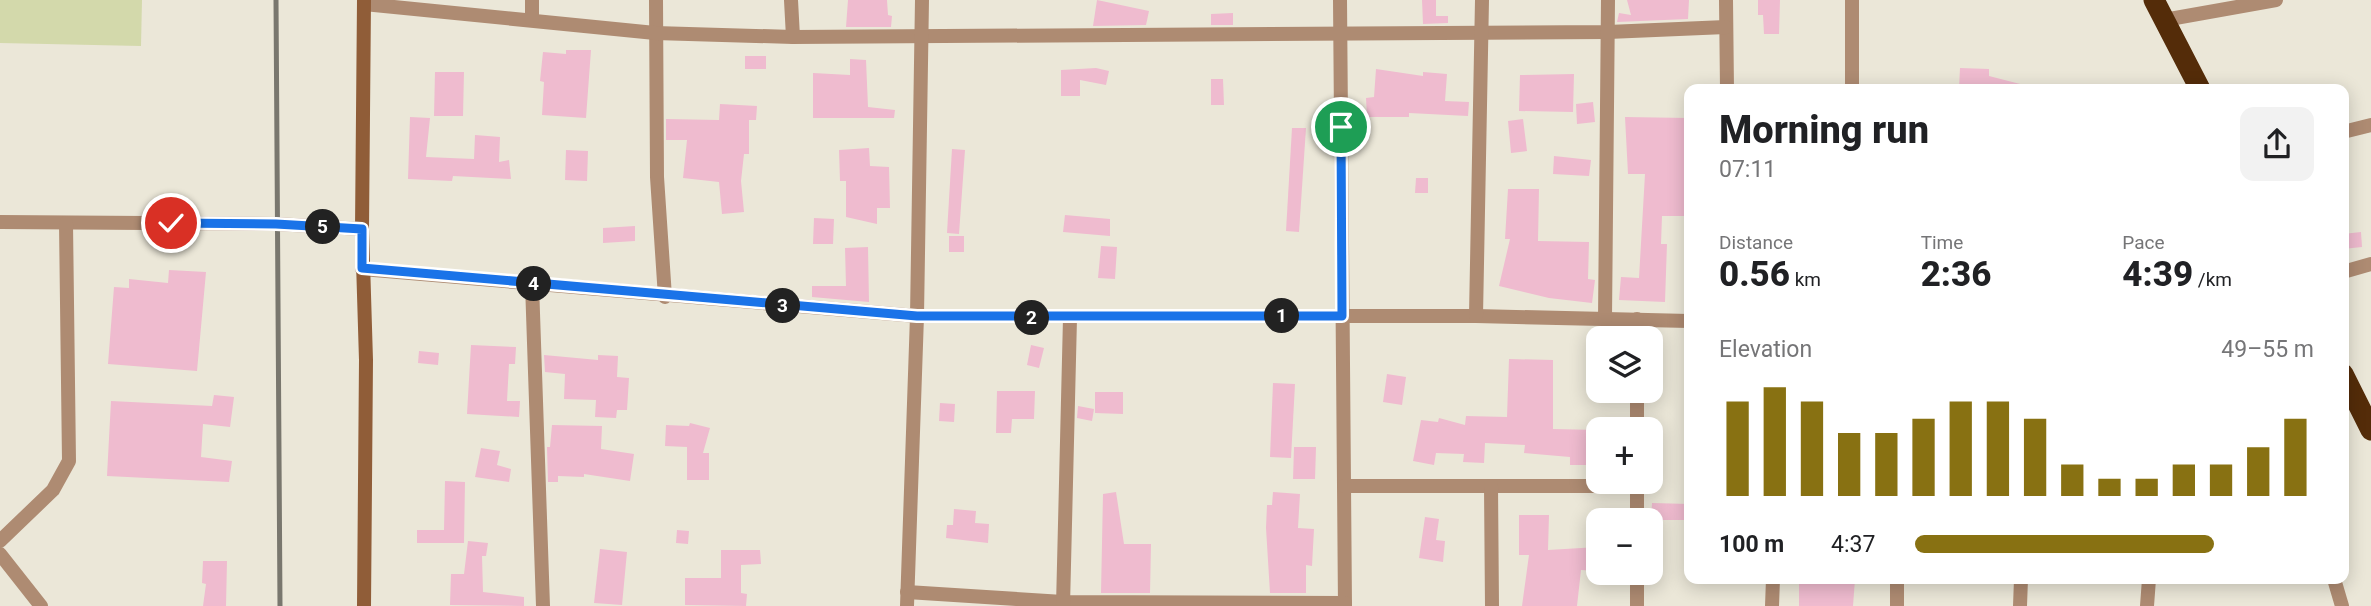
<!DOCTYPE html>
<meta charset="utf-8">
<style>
:root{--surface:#fff;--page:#f2f2f2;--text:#202124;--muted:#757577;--accent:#887112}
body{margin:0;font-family:Roboto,sans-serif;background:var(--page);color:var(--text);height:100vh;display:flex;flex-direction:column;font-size:26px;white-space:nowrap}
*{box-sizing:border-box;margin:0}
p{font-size:23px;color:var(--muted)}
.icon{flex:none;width:38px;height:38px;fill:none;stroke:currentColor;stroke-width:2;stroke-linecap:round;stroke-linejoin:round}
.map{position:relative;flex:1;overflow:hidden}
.sheet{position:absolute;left:1684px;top:84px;width:665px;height:500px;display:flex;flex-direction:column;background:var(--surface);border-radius:14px;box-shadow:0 4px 18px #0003}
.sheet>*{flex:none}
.buttons{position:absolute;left:1586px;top:326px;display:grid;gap:14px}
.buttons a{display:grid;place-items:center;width:77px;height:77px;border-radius:14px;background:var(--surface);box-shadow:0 4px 18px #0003;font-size:35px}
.pin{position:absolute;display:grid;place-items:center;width:60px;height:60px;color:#fff;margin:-30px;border:4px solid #fff;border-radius:50%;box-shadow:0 2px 7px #0007}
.km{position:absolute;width:35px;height:35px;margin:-18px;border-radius:50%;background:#222;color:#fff;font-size:19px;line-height:35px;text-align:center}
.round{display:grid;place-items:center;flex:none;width:74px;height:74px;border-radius:14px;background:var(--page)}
.headline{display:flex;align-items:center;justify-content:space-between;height:119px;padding:0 35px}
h1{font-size:38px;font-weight:800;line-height:52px}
.metrics{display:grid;grid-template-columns:repeat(3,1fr);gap:10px;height:119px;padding:7px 35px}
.metrics div{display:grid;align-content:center}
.metrics b{font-size:35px;font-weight:800}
.metrics small{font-size:19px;font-weight:400}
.metrics p{font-size:19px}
.chart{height:196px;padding:14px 35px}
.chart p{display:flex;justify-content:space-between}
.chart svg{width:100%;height:126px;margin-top:7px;stroke:var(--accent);stroke-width:6}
ul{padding:0 35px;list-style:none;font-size:23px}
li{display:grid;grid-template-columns:112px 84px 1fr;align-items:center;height:52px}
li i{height:18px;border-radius:9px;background:var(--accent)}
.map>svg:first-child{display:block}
</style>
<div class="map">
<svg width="2371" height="606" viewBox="0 0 2371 606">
<rect width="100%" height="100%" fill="#ebe7d8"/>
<!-- green -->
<polygon fill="#d3d9ab" points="0,0 142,0 141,46 0,43"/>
<!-- building -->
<g fill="#efbbcf">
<polygon points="848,0 887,0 888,15 892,16 891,27 846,27"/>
<polygon points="1097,0 1149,11 1146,25 1093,26"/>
<polygon points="1422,0 1436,0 1436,16 1448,16 1448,23 1423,24"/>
<polygon points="1627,0 1689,0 1688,19 1617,22 1619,13 1631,15"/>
<polygon points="1758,0 1780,0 1779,34 1764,34 1763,15 1758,15"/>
<polygon points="1233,13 1233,25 1211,25 1211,14"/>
<polygon points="566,50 591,50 586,118 542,115 544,82 540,81 543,52 566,54"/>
<rect x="745" y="56" width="21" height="13"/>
<polygon points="850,59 866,60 868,107 895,110 894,118 813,118 813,73 850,75"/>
<polygon points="1096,68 1109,71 1106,85 1080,80 1080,96 1061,96 1061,70"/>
<polygon points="1960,68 1989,69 1989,76 2024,85 2023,89 1959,89"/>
<polygon points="1376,69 1423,76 1423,72 1447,74 1445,101 1469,102 1468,116 1409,113 1409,117 1367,117 1366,98 1374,97"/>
<polygon points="435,72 464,72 463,116 434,116"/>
<polygon points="1574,74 1573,112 1519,111 1520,75"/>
<polygon points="1211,79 1223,79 1224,105 1211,105"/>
<polygon points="1593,102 1595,122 1577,124 1576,104"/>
<polygon points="720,104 757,106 756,120 749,120 749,154 744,154 741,181 744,212 722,214 719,182 683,178 687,140 666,140 666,119 719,120"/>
<polygon points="410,117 430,118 426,157 474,159 475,135 500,137 499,162 509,160 511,179 453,176 452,181 408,179"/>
<polygon points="1625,117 1689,118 1689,216 1662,216 1661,244 1667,244 1665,302 1619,300 1621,277 1639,278 1645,174 1628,174"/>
<polygon points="1523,119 1527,151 1511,153 1508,121"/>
<polygon points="1292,128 1306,128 1299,232 1286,231"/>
<polygon points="869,148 870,166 889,167 890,208 877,208 877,224 846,217 846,181 840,181 839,150"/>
<polygon points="952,149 965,150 959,234 947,233"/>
<polygon points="566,150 588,151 587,181 565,180"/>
<polygon points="1554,156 1591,160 1589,176 1553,174"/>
<polygon points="1416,178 1428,178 1428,193 1415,193"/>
<polygon points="1508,189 1539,189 1538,241 1589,242 1588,279 1595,280 1592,303 1549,298 1499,286 1510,239 1505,239"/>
<polygon points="1065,215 1110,219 1110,236 1063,232"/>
<polygon points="814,218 834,219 833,244 813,244"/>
<polygon points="635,226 635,241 603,243 603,228"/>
<polygon points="2361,232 2362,247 2343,249 2343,234"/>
<rect x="949" y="236" width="15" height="16"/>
<polygon points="1101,246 1117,247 1115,279 1098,278"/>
<polygon points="868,247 869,302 812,297 812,286 846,286 845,248"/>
<polygon points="169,270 206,272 197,371 108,364 114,287 129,288 129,279 168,283"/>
<polygon points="471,345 516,347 515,364 509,364 507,401 520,401 519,417 467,414"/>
<polygon points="1031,345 1044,348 1039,368 1027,365"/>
<polygon points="419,351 439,353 438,365 418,363"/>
<polygon points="544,355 598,360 598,355 618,356 617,377 629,378 627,410 617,410 616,418 595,417 596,400 564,399 565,374 545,372"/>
<polygon points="1509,359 1553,360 1553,429 1598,430 1598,465 1570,465 1570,457 1524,453 1525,445 1485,443 1484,463 1463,462 1464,454 1436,453 1434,465 1413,461 1421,420 1438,422 1439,418 1465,425 1466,416 1507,417"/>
<polygon points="1387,374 1406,377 1402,405 1383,402"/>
<polygon points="1273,383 1295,384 1291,458 1270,457"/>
<polygon points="997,391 1035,391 1034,419 1012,419 1011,433 996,433"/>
<polygon points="1095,392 1123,392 1123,414 1095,413"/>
<polygon points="214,395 234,397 230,427 203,424 201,457 232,461 229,482 107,476 111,401 212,406"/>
<polygon points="940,403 955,404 954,422 939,421"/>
<polygon points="1078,406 1094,409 1092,421 1077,418"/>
<polygon points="690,423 710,428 703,453 709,453 709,480 687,480 687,447 665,446 666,425 689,426"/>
<polygon points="552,425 602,426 601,449 634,454 630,481 584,474 584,477 558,476 558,482 548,482 547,447 550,447"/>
<polygon points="1294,447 1316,447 1315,479 1293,479"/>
<polygon points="481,448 500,451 497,465 511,469 509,482 475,477"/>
<polygon points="445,481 465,482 464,543 417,543 417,530 444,530"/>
<polygon points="1116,492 1124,544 1151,544 1150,593 1101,593 1103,494"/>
<polygon points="1273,492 1300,494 1298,528 1314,529 1312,566 1306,565 1306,593 1270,593 1266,528 1267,505 1272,505"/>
<polygon points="1652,503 1689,504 1689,520 1651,520"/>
<polygon points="954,509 976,511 975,523 989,524 988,543 946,538 947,525 953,525"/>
<polygon points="1519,515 1549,515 1548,550 1598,547 1598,571 1581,570 1577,606 1522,606 1529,555 1519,555"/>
<polygon points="1425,517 1439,519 1436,540 1445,541 1443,562 1419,558"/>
<polygon points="677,530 689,531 688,544 676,543"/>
<polygon points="468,541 488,543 486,556 482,556 483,592 524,597 524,606 450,605 451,574 464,574"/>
<polygon points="600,549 627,552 622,605 594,603"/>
<polygon points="721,550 760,550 761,564 741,565 741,593 747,594 746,606 685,605 685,578 721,578"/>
<polygon points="203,561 227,561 226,606 203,606 206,584 202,583"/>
<polygon points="1836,579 1855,579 1853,606 1799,606 1799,581"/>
</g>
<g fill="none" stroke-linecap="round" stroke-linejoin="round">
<!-- street -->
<g stroke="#ae8b72" stroke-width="14">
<polyline points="656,0 657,177 665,297"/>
<polyline points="791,0 793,37"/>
<polyline points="1340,0 1345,606"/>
<polyline points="1726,0 1727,89"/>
<polyline points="364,4 655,33 793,37 1608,32 1726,27"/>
<polyline points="532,19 532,0"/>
<polyline points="2164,20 2276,0"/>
<polyline points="1852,89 1852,0"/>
<polyline points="2343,132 2371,125"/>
<polyline points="0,222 276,224 362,229"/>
<polyline points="362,269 917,316 1476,316 1689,321"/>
<polyline points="2343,272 2371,264"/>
<polyline points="532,284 543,606"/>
<polyline points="1476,316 1482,0"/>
<polyline points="1605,319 1608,0"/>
<polyline points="1637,319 1637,338"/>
<polyline points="1637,390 1637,429"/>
<polyline points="1637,481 1637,520"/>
<polyline points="1344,486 1637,486"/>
<polyline points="1491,486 1492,606"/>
<polyline points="0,541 53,490 69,461 66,223"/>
<polyline points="0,554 41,606"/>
<polyline points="1637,572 1637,606"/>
<polyline points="2334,579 2342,606"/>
<polyline points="907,592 1063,602 1345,603"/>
<polyline points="907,606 917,316 922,0"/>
<polyline points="1063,606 1070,318"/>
<polyline points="1772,606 1773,579"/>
<polyline points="1897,606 1897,579"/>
<polyline points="2020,606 2021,579"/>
<polyline points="2147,606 2149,579"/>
</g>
<!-- secondary -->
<polyline stroke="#905d38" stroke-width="14" points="364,606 366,360 362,229 364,0"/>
<!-- highway -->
<g stroke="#542c09" stroke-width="21">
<polyline points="2154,0 2200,89"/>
<polyline points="2343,374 2371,430"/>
</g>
<!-- rail -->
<polyline stroke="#79776e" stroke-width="5" points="276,0 280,606"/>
</g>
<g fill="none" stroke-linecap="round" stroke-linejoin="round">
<defs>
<polyline id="route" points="171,223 276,224 362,229 362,268 917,316 1342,316 1341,127"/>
</defs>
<!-- route casing -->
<use href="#route" stroke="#fff" stroke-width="14"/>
<!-- route -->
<use href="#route" stroke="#1a73e8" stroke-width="9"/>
</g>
</svg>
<div class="buttons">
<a><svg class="icon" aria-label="layers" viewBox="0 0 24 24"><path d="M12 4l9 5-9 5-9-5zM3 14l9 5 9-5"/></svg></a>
<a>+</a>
<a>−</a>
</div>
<div class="pin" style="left:1341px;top:127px;background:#1e9e55"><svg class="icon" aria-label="arrive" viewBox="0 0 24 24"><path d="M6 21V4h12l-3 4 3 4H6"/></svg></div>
<div class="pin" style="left:171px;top:223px;background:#d93025"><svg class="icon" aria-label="check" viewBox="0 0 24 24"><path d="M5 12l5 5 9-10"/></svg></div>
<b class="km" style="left:1282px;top:316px">1</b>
<b class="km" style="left:1032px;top:318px">2</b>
<b class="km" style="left:783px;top:306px">3</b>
<b class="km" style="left:534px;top:284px">4</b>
<b class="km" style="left:323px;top:227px">5</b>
<section class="sheet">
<div class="headline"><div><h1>Morning run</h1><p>07:11</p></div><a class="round"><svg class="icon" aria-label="share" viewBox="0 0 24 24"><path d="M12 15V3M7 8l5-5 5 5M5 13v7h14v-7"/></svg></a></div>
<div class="metrics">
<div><p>Distance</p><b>0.56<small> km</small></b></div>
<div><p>Time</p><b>2:36</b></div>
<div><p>Pace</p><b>4:39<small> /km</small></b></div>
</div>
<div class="chart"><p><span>Elevation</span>49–55 m</p>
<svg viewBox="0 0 160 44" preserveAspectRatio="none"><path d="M5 44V11M15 44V6M25 44V11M35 44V22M45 44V22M55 44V17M65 44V11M75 44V11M85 44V17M95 44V33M105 44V38M115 44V38M125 44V33M135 44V33M145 44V27M155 44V17"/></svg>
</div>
<ul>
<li><b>100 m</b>4:37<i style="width:75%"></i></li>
</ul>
</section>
</div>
